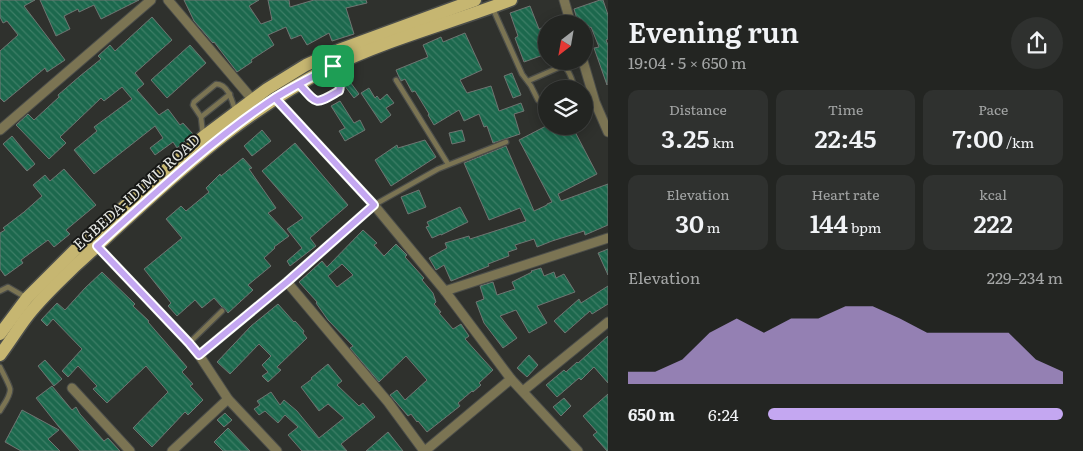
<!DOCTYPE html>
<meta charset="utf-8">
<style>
:root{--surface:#232522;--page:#2f312f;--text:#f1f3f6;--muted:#a3a5a5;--line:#404240;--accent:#c4a7f1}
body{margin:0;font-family:Literata,serif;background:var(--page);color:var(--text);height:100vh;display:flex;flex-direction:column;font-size:19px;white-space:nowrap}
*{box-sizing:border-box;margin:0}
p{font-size:16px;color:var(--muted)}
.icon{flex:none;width:28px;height:28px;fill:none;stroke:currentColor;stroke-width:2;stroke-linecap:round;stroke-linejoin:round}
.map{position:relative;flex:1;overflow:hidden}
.panel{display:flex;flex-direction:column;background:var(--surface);width:475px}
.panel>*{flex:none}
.needle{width:32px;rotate:211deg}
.controls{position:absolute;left:538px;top:15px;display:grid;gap:10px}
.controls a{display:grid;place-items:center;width:55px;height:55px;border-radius:50%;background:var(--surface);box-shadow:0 2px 12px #0003,0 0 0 1px var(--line);font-size:25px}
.pin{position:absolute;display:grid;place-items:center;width:42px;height:42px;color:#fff;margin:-21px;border-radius:10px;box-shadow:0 2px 8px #0006}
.round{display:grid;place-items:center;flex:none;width:52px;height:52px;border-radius:26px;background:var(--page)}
.headline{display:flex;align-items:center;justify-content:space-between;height:85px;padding:0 20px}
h1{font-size:28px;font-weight:600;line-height:38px}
.metrics{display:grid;grid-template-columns:repeat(3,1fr);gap:8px;height:85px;padding:5px 20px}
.metrics div{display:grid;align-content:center;border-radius:10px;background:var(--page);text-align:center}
.metrics b{font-size:25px;font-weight:600}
.metrics small{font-size:14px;font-weight:400}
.metrics p{font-size:14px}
.chart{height:140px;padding:10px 20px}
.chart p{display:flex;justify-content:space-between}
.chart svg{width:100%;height:90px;margin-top:5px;fill:var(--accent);opacity:.7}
ul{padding:0 20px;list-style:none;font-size:16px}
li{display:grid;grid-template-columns:80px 60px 1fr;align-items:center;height:38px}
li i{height:12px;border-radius:6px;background:var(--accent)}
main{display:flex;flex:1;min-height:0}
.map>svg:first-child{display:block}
</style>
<main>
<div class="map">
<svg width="608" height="451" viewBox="0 0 608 451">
<defs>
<pattern id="building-back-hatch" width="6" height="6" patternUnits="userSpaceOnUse" patternTransform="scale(1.25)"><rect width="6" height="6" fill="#1c684d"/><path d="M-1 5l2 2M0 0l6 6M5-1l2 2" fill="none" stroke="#3d7e66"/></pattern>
</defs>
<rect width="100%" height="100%" fill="#2f312d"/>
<!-- building -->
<g fill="url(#building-back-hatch)" stroke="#6f7572" fill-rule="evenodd">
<polygon points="0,0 35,0 24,6 65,60 47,72 45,68 4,102 0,98 0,51 18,35 7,21 3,23 0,17"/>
<polygon points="40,0 139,0 101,19 94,5 79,12 78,9 64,16 70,29 56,36"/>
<polygon points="184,0 259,0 249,6 261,24 272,20 268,0 289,0 290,7 314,0 366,0 367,3 346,8 354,34 332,41 329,33 307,45 301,35 291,39 286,27 268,35 274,45 251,60 252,62 237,72 214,42 213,43 194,21"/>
<polygon points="600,0 603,0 608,15 608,39 606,40 608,45 607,85 594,48 599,47 591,27 589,28 588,25 584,27 584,24 582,24 580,18 577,19 574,9"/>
<polygon points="530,6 539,29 546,26 546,54 524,62 515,38 518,36 510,13"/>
<polygon points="152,17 172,40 135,73 144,84 137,90 159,115 168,109 180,125 183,123 193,134 177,148 173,142 155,155 150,148 163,138 155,126 94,174 74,150 97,131 94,127 132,99 122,87 104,101 101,98 78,120 60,137 66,143 49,159 16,125 28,114 34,120 59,97 58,95 80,76 101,59 98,56 110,45 115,51"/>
<polygon points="465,33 482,70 460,80 467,93 491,86 499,111 521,103 524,111 514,114 520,134 493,143 487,126 484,127 479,114 464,121 459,110 434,125 428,115 429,114 415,91 412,92 405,79 401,81 399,77 396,70 428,57 423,45 441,37 443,42"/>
<polygon points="190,45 206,63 167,98 151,80"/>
<polygon points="512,73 521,95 513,98 504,76"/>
<polygon points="345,75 359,94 354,98 344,85 342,78"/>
<polygon points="369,88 375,98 377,96 380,100 387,94 394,103 386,108 391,115 381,123 361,93"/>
<polygon points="340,101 354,123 360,120 365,130 345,141 339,131 345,128 331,106"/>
<polygon points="546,126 572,126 597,174 558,194 561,201 608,184 608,225 585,235 584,231 552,241 537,247 534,239 515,245 517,249 508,252 509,256 488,264 489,266 451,281 444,265 436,270 429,258 447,248 445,243 469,236 470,239 526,221 520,208 489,220 464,163 506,146 534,211 547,205 547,204 552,202 519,140"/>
<polygon points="262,130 271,141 252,156 244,146"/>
<polygon points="462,130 465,141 452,144 449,133"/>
<polygon points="12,136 35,164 27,171 3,144"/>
<polygon points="425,140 436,157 391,186 375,160 397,145 398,148"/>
<polygon points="295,143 348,205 310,238 316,246 290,266 287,261 302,248 287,229 303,218 262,171"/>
<polygon points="243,158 252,168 249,169 276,208 268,213 282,228 289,236 274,247 275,248 264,258 271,266 248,285 253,290 228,313 225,309 222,307 214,298 202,308 195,300 177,316 168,306 171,303 144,269 182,238 166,219 181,206 186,211 209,192 206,188 220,174 221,176"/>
<polygon points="64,169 96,205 66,230 70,234 54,247 48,240 21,260 23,263 5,276 0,269 0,233 5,230 3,228 24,212 42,196 33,185 45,175 50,181"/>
<polygon points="419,190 426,207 408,214 401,197"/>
<polygon points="460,207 468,222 441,235 441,234 432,238 426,227 429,226 427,222"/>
<path d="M363,230L377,243L374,245L384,256L396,244L407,255L405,257L424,278L422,280L433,293L436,302L434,304L441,312L439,313L453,329L461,324L469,336L465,339L493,370L479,383L481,385L473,392L472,391L458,403L460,406L427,432L418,421L417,422L411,414L408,416L390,395L397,390L405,400L427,380L406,356L379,382L350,348L353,346L328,320L316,303L317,302L299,282L322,261L327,267ZM342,264L353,275L337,287L328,276Z"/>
<polygon points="608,249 608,275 598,253"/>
<polygon points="541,268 544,276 554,272 556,278 564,274 575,292 537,306 547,323 529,333 516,310 500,316 517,338 503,348 484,323 476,302 484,299 480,286 493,282 497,295 515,289 512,282 532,272 531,271"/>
<polygon points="102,272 135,304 133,306 149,321 148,322 187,367 182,372 193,384 190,386 203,400 188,415 185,412 152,447 133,428 168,392 146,366 107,403 93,389 97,386 78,366 68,377 62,371 82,349 53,319 47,326 41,320 57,303 65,310 85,288"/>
<polygon points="608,286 608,304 592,314 590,311 565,333 554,321 579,299 581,303"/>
<polygon points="278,304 294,322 295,321 304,331 303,333 307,338 277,367 281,370 268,382 262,376 268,372 262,365 271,356 259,344 230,374 217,362 251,326"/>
<polygon points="608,336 608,383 594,367 581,380 579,378 557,397 546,385 564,370 566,372 577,362 578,363"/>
<polygon points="529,355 538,365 527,377 517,368"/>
<polygon points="45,360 62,379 54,386 38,366"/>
<polygon points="328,364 342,381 337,385 359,406 363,403 375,417 341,444 347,451 302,451 288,435 298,427 285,415 278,423 265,411 259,415 254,409 260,405 257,401 271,392 280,405 284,400 297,411 319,438 344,418 328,404 319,411 301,387 312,379 311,378"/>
<polygon points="52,386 72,410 76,407 80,414 104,441 108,438 120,451 80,451 59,427 36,398"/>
<polygon points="608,394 608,451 607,451 593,435 597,432 583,416"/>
<polygon points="564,398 571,406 561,416 553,407"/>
<polygon points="22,410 59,430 48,439 60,451 21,451 5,442"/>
<polygon points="225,413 232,420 224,427 217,420"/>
<polygon points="228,428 250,451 223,451 214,442"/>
<polygon points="388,432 403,451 366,451"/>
</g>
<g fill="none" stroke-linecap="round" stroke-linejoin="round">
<defs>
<g id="lane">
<polyline points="493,9 522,74 531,86 538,100 542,103 546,102"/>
<polyline points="396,80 448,164"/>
<path d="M528,81L560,67C561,67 563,67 564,67C569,69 574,84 574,89"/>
<path d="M300,84C319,106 314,105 339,91C342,83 336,74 333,67"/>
<polyline points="201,117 230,94"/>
<path d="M203,135L201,117L193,105L194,102L216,84C228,84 232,100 235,110"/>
<polyline points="374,205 438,169 506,142"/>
<polyline points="0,291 8,287 25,297"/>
<polyline points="189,343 222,311"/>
<path d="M0,367C2,371 10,386 10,389C11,396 3,405 0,411"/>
</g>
<g id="street">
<polyline points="168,0 252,99"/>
<polyline points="564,0 571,24"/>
<polyline points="583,61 595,102 608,132"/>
<polyline points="275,98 374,205 445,291 511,379 578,451"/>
<polyline points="0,130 151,0"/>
<polyline points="97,246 189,343 199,355 228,399 277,451"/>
<polyline points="287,282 388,402 424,451"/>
<polyline points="445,291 608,238"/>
<polyline points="199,355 287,282 374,205"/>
<polyline points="72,388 130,451"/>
<polyline points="523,391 608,322"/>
<polyline points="172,451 228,399"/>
<polyline points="425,451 511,379"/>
</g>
<g id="primary">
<polyline points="0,334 27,298 75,250 203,137 267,89 306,65 339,50 475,0"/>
<path d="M0,355C9,343 17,330 26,318C40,299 58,283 75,266C94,249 112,232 131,215C192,159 256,104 331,67C388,39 451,23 511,0"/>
</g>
</defs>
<!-- lane casing -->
<use href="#lane" stroke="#4c4e4a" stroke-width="7"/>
<!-- street casing -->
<use href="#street" stroke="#4c4e4a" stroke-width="11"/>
<!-- primary casing -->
<use href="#primary" stroke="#4c4e4a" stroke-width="15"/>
<!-- lane -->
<use href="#lane" stroke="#7b7453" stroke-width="4.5"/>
<!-- street -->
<use href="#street" stroke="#7b7453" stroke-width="9"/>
<!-- primary -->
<use href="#primary" stroke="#c6b671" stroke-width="12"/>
</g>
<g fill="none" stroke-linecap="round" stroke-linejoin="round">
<defs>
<path id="route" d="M333,66C314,76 294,86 276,97C211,140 154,194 97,246L189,343L199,355L287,282L374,205L275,98L299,84C318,105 314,105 339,91C342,83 336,74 333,66"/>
</defs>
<!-- route casing -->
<use href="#route" stroke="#fff" stroke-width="10"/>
<!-- route -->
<use href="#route" stroke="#c4a7f1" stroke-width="6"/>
</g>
<g text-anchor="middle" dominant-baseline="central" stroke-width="4" stroke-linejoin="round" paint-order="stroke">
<!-- street labels -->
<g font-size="15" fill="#e6e8e5" stroke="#181917">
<text transform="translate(136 191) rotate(-42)">EGBEDA-IDIMU ROAD</text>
</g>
</g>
</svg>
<div class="controls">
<a><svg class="needle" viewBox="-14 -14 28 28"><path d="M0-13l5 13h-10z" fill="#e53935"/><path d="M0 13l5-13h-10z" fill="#a3a5a5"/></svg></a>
<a><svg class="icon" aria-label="layers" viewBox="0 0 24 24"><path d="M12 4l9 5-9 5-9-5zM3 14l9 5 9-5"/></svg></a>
</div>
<div class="pin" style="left:333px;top:66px;background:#1e9e55"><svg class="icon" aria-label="arrive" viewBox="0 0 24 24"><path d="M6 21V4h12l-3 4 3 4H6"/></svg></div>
</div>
<section class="panel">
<div class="headline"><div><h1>Evening run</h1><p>19:04 · 5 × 650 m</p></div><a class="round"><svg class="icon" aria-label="share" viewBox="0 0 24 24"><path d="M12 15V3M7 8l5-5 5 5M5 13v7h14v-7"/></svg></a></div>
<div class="metrics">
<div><p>Distance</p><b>3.25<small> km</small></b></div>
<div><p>Time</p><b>22:45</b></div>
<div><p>Pace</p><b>7:00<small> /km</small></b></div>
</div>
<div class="metrics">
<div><p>Elevation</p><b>30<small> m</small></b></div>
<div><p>Heart rate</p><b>144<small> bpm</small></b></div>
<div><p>kcal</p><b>222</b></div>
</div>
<div class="chart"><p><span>Elevation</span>229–234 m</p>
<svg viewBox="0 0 160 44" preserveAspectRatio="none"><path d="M0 44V38L10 38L20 32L30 19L40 12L50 19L60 12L70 12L80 6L90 6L100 12L110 19L120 19L130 19L140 19L150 32L160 38V44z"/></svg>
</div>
<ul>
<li><b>650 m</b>6:24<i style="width:100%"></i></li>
</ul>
</section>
</main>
